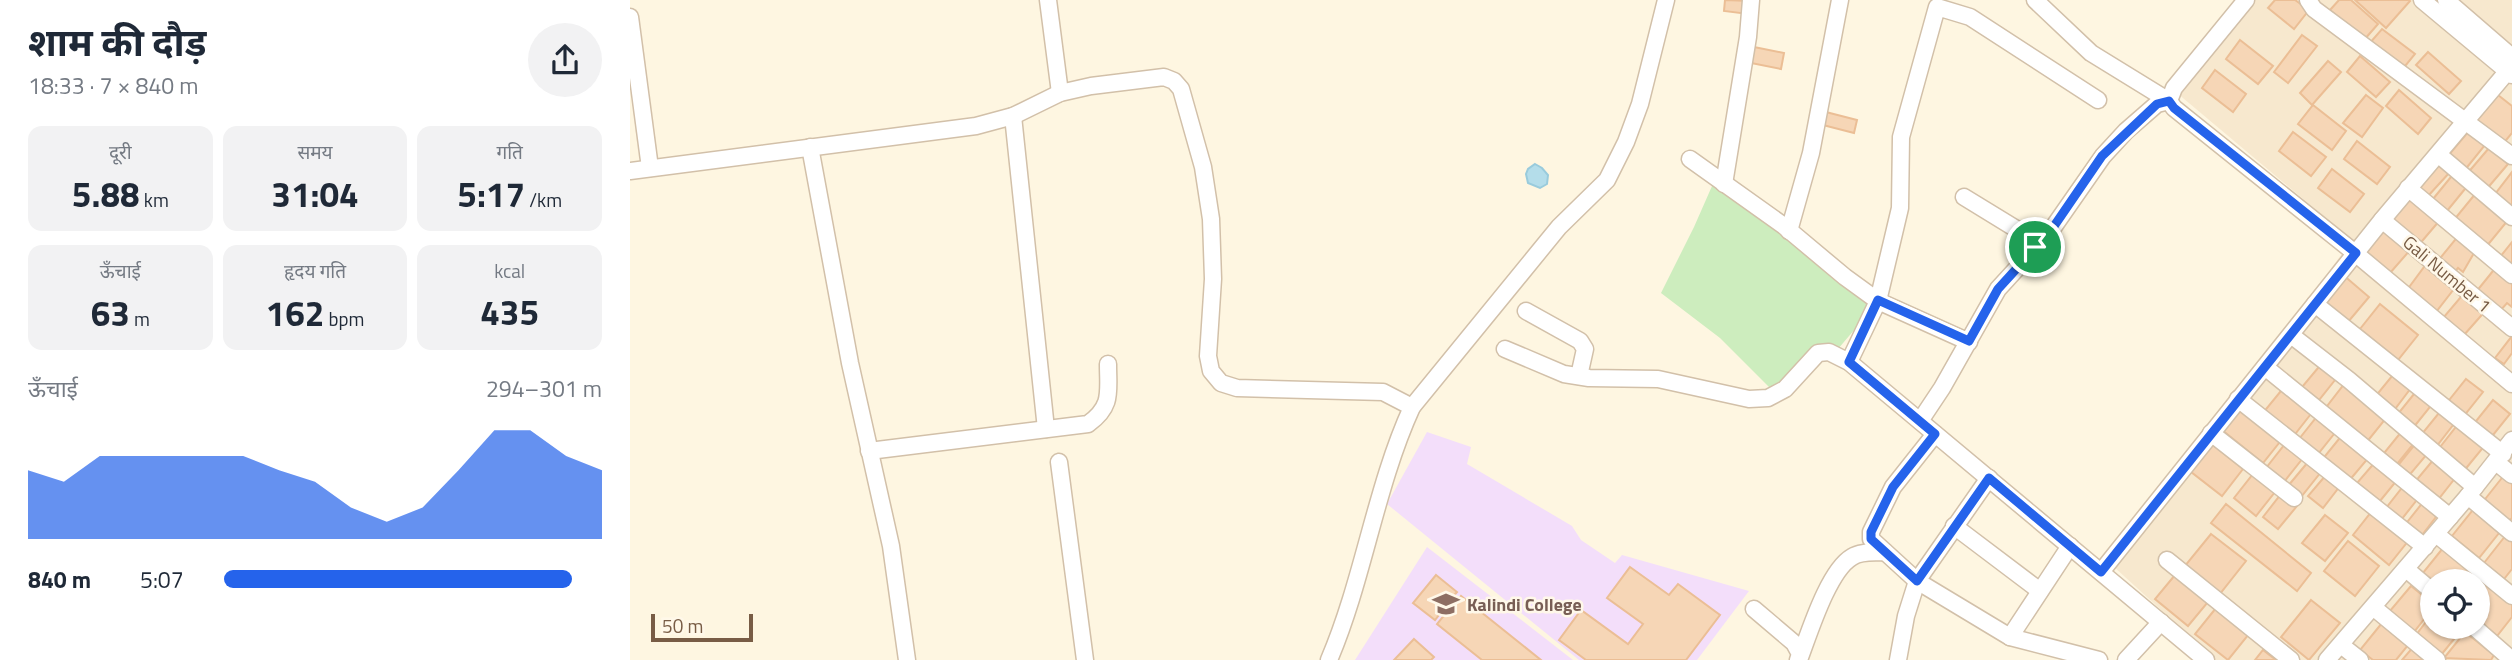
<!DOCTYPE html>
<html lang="hi">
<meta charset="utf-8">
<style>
:root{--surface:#fff;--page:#f2f2f3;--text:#1f2937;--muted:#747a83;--accent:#2563eb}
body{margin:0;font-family:"Titillium Web","Noto Sans Devanagari",sans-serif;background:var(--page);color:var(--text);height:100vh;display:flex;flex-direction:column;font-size:26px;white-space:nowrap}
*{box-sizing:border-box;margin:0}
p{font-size:23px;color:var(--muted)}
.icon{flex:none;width:38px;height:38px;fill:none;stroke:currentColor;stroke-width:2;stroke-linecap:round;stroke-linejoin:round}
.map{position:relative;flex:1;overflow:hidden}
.sheet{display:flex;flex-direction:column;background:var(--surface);width:630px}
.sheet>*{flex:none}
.tools{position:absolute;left:1790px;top:569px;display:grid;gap:14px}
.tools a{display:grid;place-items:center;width:70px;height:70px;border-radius:50%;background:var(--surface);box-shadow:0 2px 5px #0004;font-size:35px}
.scale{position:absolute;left:21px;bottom:18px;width:102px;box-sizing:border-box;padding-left:7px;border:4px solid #785c45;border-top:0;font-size:19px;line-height:24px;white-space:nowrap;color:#785c45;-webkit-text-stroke:5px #fff8e9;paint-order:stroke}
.pin{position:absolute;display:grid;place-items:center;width:60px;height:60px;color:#fff;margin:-30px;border:4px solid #fff;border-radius:50%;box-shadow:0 2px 7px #0007}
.round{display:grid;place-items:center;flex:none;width:74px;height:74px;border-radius:37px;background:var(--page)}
.overview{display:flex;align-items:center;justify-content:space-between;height:119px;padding:0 28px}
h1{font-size:38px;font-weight:700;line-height:52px}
.stats{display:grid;grid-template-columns:repeat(3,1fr);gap:10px;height:119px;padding:7px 28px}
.stats div{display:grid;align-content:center;border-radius:14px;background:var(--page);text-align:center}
.stats b{font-size:35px;font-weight:700}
.stats small{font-size:19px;font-weight:400}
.stats p{font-size:19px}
.chart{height:196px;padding:14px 28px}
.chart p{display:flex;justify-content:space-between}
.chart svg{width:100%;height:126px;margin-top:7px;fill:var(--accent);opacity:.7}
ul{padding:0 28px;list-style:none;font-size:23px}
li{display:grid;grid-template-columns:112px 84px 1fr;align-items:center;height:52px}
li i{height:18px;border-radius:9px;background:var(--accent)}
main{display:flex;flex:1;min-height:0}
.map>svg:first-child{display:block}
</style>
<main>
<section class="sheet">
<div class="overview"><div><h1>शाम की दौड़</h1><p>18:33 · 7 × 840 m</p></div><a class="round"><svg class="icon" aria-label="share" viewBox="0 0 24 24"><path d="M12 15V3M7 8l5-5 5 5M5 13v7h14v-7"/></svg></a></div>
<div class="stats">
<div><p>दूरी</p><b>5.88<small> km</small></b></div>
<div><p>समय</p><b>31:04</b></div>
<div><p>गति</p><b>5:17<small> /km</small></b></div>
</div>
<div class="stats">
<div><p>ऊँचाई</p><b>63<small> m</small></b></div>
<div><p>हृदय गति</p><b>162<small> bpm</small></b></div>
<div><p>kcal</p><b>435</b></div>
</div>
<div class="chart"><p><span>ऊँचाई</span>294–301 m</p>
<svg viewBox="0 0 160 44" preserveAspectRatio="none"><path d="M0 44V20L10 24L20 15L30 15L40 15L50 15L60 15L70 20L80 24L90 33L100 38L110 33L120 20L130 6L140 6L150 15L160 20V44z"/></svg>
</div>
<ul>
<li><b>840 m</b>5:07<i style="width:92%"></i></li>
</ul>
</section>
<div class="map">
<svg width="1882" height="660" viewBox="0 0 1882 660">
<rect width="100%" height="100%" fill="#fef6e1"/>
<!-- residential -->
<path fill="#f7e8ce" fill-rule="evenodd" d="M1625,0H1882V660H1586L1483,566L1722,240L1547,93ZM1802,581H1848V626H1802Z"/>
<!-- education -->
<g fill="#f3defa">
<polygon points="797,432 841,447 837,464 942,526 951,540 985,563 992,555 1119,591 1067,660 949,660 757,504"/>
<polygon points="797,547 943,660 725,660"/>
</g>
<!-- green -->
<polygon fill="#cdedbe" points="1086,177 1160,229 1242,309 1202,356 1189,352 1146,394 1090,338 1031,293 1064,227"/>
<!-- water -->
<polygon fill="#b4ddea" stroke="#99cbdc" stroke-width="2" points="905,164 912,168 918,175 917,184 910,188 898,183 896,174 898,169"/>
<!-- building -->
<g fill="#f6d6b6" stroke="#ebbe95" stroke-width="2">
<polygon points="1095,0 1120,1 1118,14 1094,11"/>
<polygon points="1645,0 1665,0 1679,10 1664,29 1638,8"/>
<polygon points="1709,0 1721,0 1748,24 1734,40 1700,10"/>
<polygon points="1725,0 1779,0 1780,1 1756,28"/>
<polygon points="1752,29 1785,54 1771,71 1739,44"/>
<polygon points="1672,35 1687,46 1658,83 1644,72"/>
<polygon points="1610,40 1643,66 1628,84 1596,59"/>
<polygon points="1124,47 1154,53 1151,69 1121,63"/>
<polygon points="1798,52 1831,81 1819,94 1786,65"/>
<polygon points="1730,56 1760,82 1746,97 1717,72"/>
<polygon points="1698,61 1711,72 1682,105 1670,93"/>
<polygon points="1585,70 1616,94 1603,112 1572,88"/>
<polygon points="1769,90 1801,118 1788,134 1756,106"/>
<polygon points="1736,95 1753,108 1732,137 1713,123"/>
<polygon points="1868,95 1882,106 1882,133 1872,145 1845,122"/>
<polygon points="1683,105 1716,131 1702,150 1668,124"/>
<polygon points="1192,111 1227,120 1224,133 1189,124"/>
<polygon points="1663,132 1696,157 1681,176 1649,151"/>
<polygon points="1838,132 1855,145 1834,171 1817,157"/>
<polygon points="1727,141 1760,167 1747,184 1714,159"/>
<polygon points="1859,148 1878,164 1855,191 1836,175"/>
<polygon points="1807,161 1820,172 1798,196 1786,186"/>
<polygon points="1702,169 1734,194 1720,212 1688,188"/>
<polygon points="1825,172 1839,184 1817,211 1803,199"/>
<polygon points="1882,172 1882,213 1862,198"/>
<polygon points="1846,193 1879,219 1856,247 1823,221"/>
<polygon points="1780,194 1810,220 1787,247 1757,221"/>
<polygon points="1754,225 1781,249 1760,273 1733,249"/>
<polygon points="1829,235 1844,253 1833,272 1828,268 1823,274 1807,262"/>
<polygon points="1882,242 1882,266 1870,257"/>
<polygon points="1797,263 1827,285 1806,312 1777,290"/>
<polygon points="1867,266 1882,278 1882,307 1877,303 1869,312 1846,292"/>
<polygon points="1712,274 1739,297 1718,322 1691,299"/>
<polygon points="1836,291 1857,309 1834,335 1813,318"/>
<polygon points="1750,304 1788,335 1768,360 1730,329"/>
<polygon points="1882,336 1882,353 1874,364 1865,358"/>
<polygon points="1693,362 1709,375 1689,400 1672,387"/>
<polygon points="1767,370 1784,384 1762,413 1744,398"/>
<polygon points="1836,379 1853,392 1833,417 1816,404"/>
<polygon points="1715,383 1757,417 1736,443 1694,410"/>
<polygon points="1655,386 1684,410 1662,438 1632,414"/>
<polygon points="1788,389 1804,402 1783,428 1767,415"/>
<polygon points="1863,400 1880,414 1859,440 1842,426"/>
<polygon points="1612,405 1653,438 1633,463 1592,430"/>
<polygon points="1813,408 1827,420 1806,447 1791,435"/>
<polygon points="1689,414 1708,429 1688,454 1669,439"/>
<polygon points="1829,423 1856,444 1833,472 1807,451"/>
<polygon points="1772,431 1785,442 1763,469 1750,458"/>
<polygon points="1713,434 1740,456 1718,482 1691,461"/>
<polygon points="1578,441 1613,469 1592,496 1556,468"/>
<polygon points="1786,443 1798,453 1777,478 1765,469"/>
<polygon points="1655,444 1673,458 1654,482 1636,468"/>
<polygon points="1804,459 1826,477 1807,501 1784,483"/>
<polygon points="1746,461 1768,479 1750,501 1727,483"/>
<polygon points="1678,462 1691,472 1671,497 1658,486"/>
<polygon points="1623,474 1645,492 1626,516 1604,498"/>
<polygon points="1875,474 1882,479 1882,518 1877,524 1852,503"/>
<polygon points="1696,475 1710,486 1693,508 1678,496"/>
<polygon points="1775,484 1790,496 1771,520 1756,508"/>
<polygon points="1651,494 1667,506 1648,529 1633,517"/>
<polygon points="1794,501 1809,513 1789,539 1774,526"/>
<polygon points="1596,504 1681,573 1667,591 1581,523"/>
<polygon points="1846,506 1873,528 1849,558 1822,536"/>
<polygon points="1742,511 1779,540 1759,565 1723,535"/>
<polygon points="1695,515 1718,533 1695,561 1672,543"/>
<polygon points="1581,534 1616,561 1589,595 1554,567"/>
<polygon points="1876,535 1882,539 1882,569 1874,579 1854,563"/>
<polygon points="1718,541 1749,566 1725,596 1694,571"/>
<polygon points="1813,548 1843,571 1835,581 1802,582 1792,574"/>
<polygon points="1000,567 1039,595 1048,584 1090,615 1056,660 956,660 929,640 951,610 998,644 1013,624 977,598"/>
<polygon points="806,575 827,592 816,604 821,609 831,596 911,660 852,660 807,624 816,613 813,610 805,620 783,603"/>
<polygon points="1545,575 1578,602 1558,626 1525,599"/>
<polygon points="1854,576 1882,598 1882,617 1867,636 1848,620 1848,582"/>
<polygon points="1781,586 1802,603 1802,609 1784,632 1759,612"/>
<polygon points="1681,600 1710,623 1679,660 1651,637"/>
<polygon points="1586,608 1619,634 1598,660 1565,634"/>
<polygon points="1802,614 1802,626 1833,628 1811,655 1786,635"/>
<polygon points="1752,623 1779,644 1766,660 1743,660 1730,650"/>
<polygon points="1835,632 1864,655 1861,660 1814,658"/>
<polygon points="784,639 804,657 801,660 764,660"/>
<polygon points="1784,646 1802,660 1772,660"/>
<polygon points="1633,650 1646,660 1625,660"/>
</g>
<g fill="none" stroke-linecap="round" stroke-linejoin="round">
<defs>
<g id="minor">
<polyline points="418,0 430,93"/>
<polyline points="1405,0 1461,53 1539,101 1544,108 1725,253 1882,384"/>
<polyline points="1678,0 1684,9 1882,156"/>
<polyline points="1792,0 1882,75"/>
<polyline points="1816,0 1882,57"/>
<polyline points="0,17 20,168"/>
<polyline points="1539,101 1544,88 1616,0"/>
<polyline points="383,116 416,429"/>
<polyline points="180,147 220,363 261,546 277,660"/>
<polyline points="1809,155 1882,217"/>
<polyline points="1060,159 1154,226 1215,277 1248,301 1339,342"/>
<polyline points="0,171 346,126 383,116 430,93 461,86 534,77 544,81 551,89 573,167 581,219 583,279 578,356 581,371 591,383 607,388 753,392 782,407"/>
<polyline points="1094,184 1118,37 1121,0"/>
<polyline points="1778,188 1882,275"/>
<polyline points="1334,197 1409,243"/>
<polyline points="1752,220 1882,328"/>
<polyline points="1159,231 1181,153 1210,0"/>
<polyline points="1685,304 1873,454"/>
<polyline points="896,311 950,341 955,349 949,376"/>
<polyline points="1661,335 1719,380 1845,487"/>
<polyline points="875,349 934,374 959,378 1028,379 1119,399 1138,398 1155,389 1188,353 1199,352 1219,362 1576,660"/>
<polyline points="1219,362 1248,301 1270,208 1271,137 1307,7 1340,17 1468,100"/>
<polyline points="1635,367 1820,517"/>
<polyline points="1608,399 1795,547"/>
<polyline points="1290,421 1312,388 1368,289 1420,232 1473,156 1496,131 1527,104 1539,101"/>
<polyline points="1581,433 1664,498"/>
<polyline points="1305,434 1263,487 1241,532 1241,539 1287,581 1380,637 1469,660"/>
<path d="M239,451L458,424C483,406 478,392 478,364"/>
<polyline points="429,462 455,660"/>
<polyline points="1866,462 1882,475"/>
<polyline points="1838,496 1882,533"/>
<polyline points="1324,526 1410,591"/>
<polyline points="1806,534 1882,596"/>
<polyline points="1537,560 1661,660"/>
<polyline points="1776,569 1802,591"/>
<polyline points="1471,572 1752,220 1882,66"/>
<polyline points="1743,607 1807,660"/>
<polyline points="1124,609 1164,643 1170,654 1168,660"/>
<polyline points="1843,626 1882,660"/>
<polyline points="1380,637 1440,546"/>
<polyline points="1711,645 1730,660"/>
<path d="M699,660C734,578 745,488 782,407L929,227L977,180L996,142L1010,104L1036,0"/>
<path d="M1169,660C1179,634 1198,571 1222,557C1231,551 1244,553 1255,552"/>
<polyline points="1268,660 1276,616 1287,581 1359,478"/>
<polyline points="1496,660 1531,622"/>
<polyline points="1697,660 1838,496 1882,440"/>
</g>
</defs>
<!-- minor casing -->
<use href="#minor" stroke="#d2c0a9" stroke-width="19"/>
<!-- minor -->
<use href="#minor" stroke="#fff" stroke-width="16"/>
</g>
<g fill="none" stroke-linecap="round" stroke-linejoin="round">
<defs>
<polygon id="route" points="1539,101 1544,108 1726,253 1471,572 1359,478 1287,581 1241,539 1241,532 1263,487 1305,434 1219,362 1248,300 1339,341 1368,289 1420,232 1472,156 1527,104"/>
</defs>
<!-- route casing -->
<use href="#route" stroke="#fff" stroke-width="14"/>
<!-- route -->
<use href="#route" stroke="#2563eb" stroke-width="9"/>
</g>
<!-- icons -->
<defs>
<symbol id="university-bare" viewBox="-9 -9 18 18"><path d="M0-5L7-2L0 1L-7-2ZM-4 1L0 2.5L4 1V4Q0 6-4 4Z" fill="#8d6e63" stroke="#fff8e9" stroke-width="2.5" paint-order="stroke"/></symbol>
</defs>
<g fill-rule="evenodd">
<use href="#university-bare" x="797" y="585" width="38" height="38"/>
</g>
<g text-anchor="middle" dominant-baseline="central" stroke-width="5" stroke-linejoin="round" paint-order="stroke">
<!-- street labels -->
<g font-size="18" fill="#785c45" stroke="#fff8e9">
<text transform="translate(1817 274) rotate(40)">Gali Number 1</text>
</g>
<!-- education labels -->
<g font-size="18" font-weight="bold" fill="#785e54" stroke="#fff8e9" text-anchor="start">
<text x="837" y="604">Kalindi College</text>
</g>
</g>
</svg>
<div class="tools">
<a><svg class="icon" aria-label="locate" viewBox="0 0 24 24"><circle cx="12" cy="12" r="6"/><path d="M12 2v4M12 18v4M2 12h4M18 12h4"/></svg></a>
</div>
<div class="scale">50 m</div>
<div class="pin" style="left:1405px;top:247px;background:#1e9e55"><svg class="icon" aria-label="arrive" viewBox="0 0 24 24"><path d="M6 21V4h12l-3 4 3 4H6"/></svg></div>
</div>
</main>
